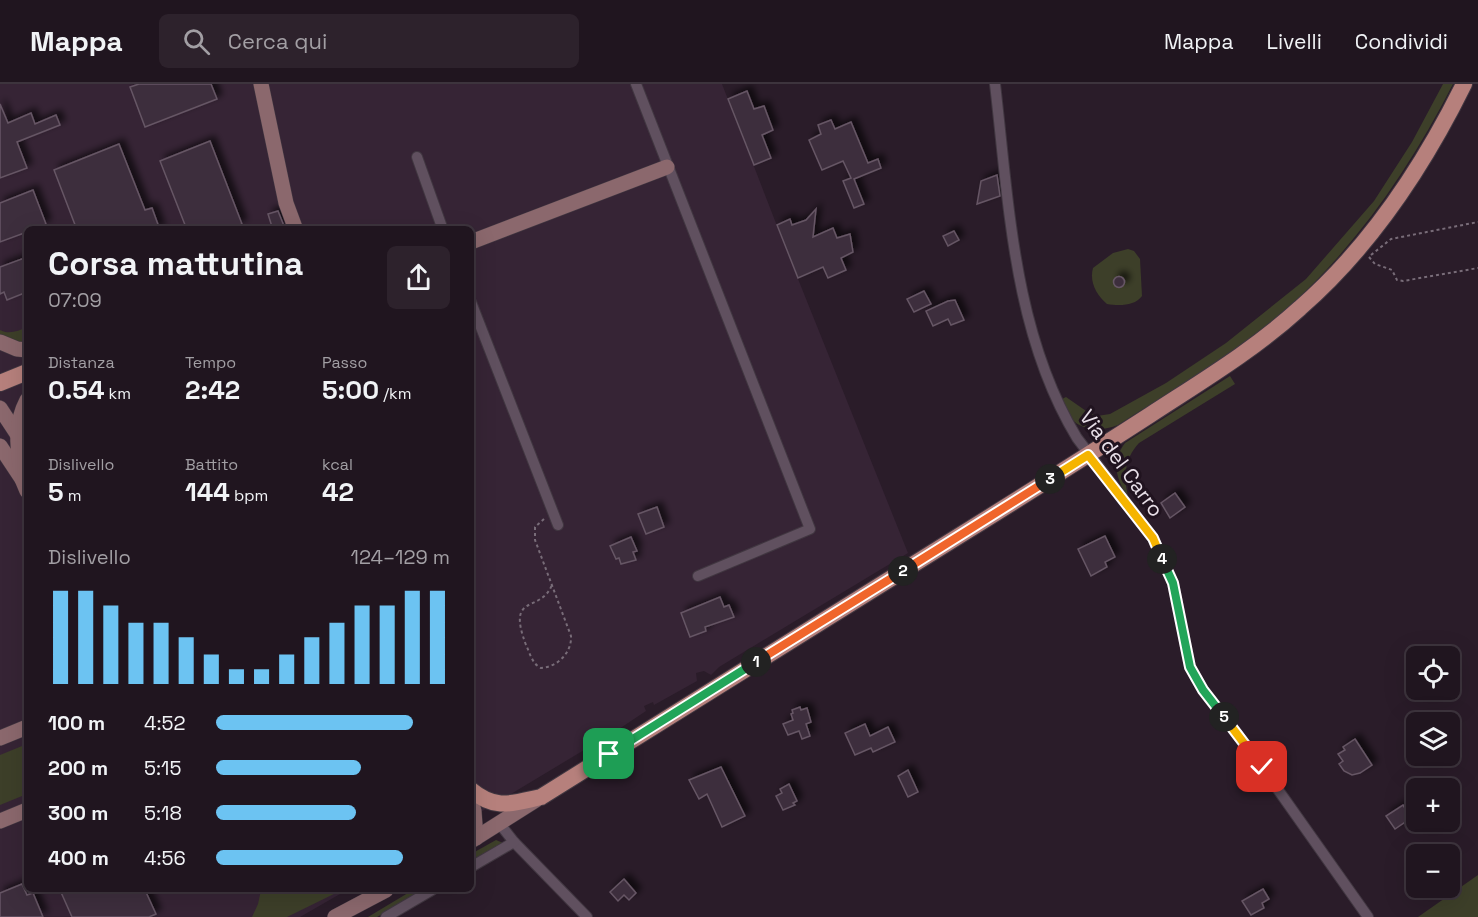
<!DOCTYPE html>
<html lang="it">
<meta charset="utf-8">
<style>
:root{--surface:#20151f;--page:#2d222c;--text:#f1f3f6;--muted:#a29fa4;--line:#3d343d;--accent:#6cc3f2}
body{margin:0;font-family:"Space Grotesk",sans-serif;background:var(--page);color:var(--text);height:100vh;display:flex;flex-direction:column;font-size:22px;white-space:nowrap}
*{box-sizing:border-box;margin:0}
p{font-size:20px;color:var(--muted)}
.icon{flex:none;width:33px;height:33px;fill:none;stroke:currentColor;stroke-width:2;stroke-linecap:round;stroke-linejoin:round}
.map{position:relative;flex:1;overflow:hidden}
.side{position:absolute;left:24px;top:142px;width:450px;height:666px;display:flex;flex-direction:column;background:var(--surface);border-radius:9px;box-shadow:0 6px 24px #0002,0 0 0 2px var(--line)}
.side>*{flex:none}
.tools{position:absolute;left:1406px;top:562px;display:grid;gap:12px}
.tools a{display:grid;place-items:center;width:54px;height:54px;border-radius:9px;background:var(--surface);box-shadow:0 6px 24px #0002,0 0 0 2px var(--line);font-size:30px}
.pin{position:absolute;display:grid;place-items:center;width:51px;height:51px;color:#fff;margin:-26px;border-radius:12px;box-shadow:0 3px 9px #0006}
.km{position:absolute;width:30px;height:30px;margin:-15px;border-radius:50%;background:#222;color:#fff;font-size:16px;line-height:30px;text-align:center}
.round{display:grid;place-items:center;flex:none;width:63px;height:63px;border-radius:9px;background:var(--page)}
.headline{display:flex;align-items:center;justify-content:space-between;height:102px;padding:0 24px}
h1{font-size:33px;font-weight:600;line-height:45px}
.figures{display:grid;grid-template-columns:repeat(3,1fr);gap:9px;height:102px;padding:6px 24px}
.figures div{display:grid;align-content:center}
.figures b{font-size:26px;font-weight:600}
.figures small{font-size:16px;font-weight:400}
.figures p{font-size:16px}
.chart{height:168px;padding:12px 24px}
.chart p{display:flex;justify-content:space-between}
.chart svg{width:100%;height:108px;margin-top:6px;stroke:var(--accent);stroke-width:6}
ul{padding:0 24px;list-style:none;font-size:20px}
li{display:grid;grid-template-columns:96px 72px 1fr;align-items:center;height:45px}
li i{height:15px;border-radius:8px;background:var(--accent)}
header{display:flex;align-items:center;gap:36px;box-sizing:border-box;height:84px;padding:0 30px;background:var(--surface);border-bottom:2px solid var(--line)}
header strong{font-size:28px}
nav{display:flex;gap:33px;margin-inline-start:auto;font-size:21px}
.search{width:420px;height:54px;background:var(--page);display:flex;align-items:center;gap:15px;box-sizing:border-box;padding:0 21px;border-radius:9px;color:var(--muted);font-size:22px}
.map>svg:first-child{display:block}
</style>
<header>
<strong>Mappa</strong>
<div class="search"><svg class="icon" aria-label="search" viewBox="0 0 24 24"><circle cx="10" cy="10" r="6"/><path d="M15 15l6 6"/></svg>Cerca qui</div>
<nav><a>Mappa</a><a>Livelli</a><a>Condividi</a></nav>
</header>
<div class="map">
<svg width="1478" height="833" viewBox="0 0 1478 833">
<defs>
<filter id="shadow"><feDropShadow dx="5" dy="-5" stdDeviation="3" flood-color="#0009"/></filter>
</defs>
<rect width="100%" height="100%" fill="#2a1c29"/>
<!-- built -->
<polygon fill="#362435" points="0,0 722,0 786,165 908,469 719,583 711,591 704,587 696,589 697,597 654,621 653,618 644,622 646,627 619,645 471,734 471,146 27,146 27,806 347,806 300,833 0,833"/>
<!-- green -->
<g fill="#3d3f29">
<path d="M1443,0H1453C1404,96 1343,181 1259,249C1215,283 1165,311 1118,341C1103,347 1082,348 1071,334C1067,329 1065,321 1062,315L1066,313L1089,329L1097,332L1110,330L1166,299L1226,259L1306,195L1374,117L1412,58Z"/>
<path d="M1128,165L1134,167L1140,175L1142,212C1135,222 1119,222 1107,220C1097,212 1089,198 1093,184L1113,169Z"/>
<path d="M27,243V260L0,252V246C9,251 18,247 27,243Z"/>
<path d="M1230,292L1235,300L1139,359C1124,375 1123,394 1129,415C1117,396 1110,379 1125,359Z"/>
<polygon points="27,660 27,710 0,721 0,671"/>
<polygon points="496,756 503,759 471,778 471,770"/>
<polygon points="1478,791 1478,833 1418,833"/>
<polygon points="261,806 342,806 287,833 252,833 258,820"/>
<polygon points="413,806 424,806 377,833 368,833"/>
</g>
<!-- building -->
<g fill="#3e2f3d" stroke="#665665" stroke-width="1.5" filter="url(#shadow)">
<polygon points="139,0 211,0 217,15 145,43 130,3"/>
<polygon points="747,7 754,25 764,22 773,46 762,51 771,74 754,81 728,15"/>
<polygon points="0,20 8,39 31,29 35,40 56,31 60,41 17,58 27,84 0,94"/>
<polygon points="831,36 835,45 851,38 868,79 878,75 881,84 854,95 864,120 854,124 843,97 851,94 843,77 822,86 809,56 821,50 818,41"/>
<polygon points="210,57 242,140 228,146 187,146 160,77"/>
<polygon points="119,60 145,126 152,124 160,146 77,146 54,86"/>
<polygon points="997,91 1000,112 977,120 981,97"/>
<polygon points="33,106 46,140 33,146 27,146 27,148 0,158 0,119"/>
<polygon points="816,125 813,153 833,144 837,154 850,150 853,168 841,174 846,186 828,194 823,183 798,194 777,141 790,135 792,141 806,136"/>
<polygon points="278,127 284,142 273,146 268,130"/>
<polygon points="954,147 959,156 948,162 943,152"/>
<polygon points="27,173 27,208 7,216 4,208 0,210 0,183"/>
<circle cx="1119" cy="198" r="5.5"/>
<polygon points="924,207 931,220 914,228 907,215"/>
<polygon points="955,216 964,236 951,241 948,235 933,242 926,227 948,217"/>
<polygon points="1175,409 1185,423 1170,434 1161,419"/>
<polygon points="657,423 664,443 646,450 638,430"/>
<polygon points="1105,452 1115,473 1105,478 1107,483 1091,492 1078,465"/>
<polygon points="631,453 637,467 633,468 636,476 621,480 619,474 616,475 610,462"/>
<polygon points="720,513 724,523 729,521 734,533 705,543 706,547 690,553 681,529"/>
<polygon points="800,623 801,626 807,624 811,638 806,640 810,652 802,655 799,647 788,651 783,640 793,636 791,630 793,629 792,626"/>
<polygon points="865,640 870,652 888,643 895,658 873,668 871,664 855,671 845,649"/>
<polygon points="1355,655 1372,681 1360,689 1352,691 1344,687 1339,680 1343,677 1338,670 1345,666 1343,663"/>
<polygon points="721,683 745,732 722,743 707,710 699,715 689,696"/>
<polygon points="908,686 918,708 908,713 898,692"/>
<polygon points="789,700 797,717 793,719 795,721 783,726 776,712 782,709 780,705"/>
<polygon points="1403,721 1411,734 1395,745 1386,732"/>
<polygon points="624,795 636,809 629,816 624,811 618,817 610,808"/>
<polygon points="22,800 27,811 33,809 43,833 0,833 0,809"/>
<polygon points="1263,805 1269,815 1262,819 1264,824 1251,831 1242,817"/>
<polygon points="60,806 145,806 156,830 149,833 72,833"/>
</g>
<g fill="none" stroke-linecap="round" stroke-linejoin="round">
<defs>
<g id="street">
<polyline points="636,0 810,445 698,492"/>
<path d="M995,0C1009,119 1013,248 1077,354L1153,454L1173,499L1190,583L1203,606L1262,683L1368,833"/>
<polyline points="417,73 443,146"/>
<polyline points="471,218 558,441"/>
<polyline points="499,739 514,758 587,833"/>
<polyline points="471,783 514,758"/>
<polyline points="386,833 432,806"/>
</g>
<g id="secondary">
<polyline points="261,0 286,119 296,146"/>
<polyline points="471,158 667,83"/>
<polyline points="0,258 17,265 27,266"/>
<polyline points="0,324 17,350"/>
<polyline points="0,362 22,395 27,407"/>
<path d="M22,395C18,365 13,343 27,316"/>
<polyline points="0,654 27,643"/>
<polyline points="471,716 474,727 476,754"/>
<polyline points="0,737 27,726"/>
<polyline points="471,757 536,716"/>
<polyline points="335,833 386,806"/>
</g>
<g id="primary">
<polyline points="0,299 27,288"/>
<path d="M471,706C496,727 513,719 541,713C679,627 817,541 954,455C1020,414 1085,373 1150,331C1202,297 1254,266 1300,224C1370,163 1423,83 1464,0"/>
</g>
</defs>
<!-- street casing -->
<use href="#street" stroke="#413741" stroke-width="12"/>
<!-- secondary casing -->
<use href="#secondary" stroke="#413741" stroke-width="16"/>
<!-- primary casing -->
<use href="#primary" stroke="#413741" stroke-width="18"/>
<!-- path -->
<g stroke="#786c78" stroke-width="2" stroke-dasharray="3 3" stroke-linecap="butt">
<polyline points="1371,171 1391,155 1478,138"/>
<polyline points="1369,173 1375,180 1392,186 1397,196 1403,197 1478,184"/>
<path d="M544,435L535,443V456L571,552C572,569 557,583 541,584C532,580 530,569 526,561C506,508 540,530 552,501"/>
</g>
<!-- street -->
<use href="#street" stroke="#60505f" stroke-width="10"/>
<!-- secondary -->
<use href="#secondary" stroke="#8b686d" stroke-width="15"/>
<!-- primary -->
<use href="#primary" stroke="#b6807c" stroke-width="16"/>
</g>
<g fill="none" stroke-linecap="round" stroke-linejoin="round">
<defs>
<polyline id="split-1" points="609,670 756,578"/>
<polyline id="split-2" points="756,578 903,487"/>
<polyline id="split-3" points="903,487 1050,395"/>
<polyline id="split-4" points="1050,395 1088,371 1153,454 1162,475"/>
<polyline id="split-5" points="1162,475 1173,499 1190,583 1203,606 1224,633"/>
<polyline id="split-6" points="1224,633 1262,683"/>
</defs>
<!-- split-1 casing -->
<use href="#split-1" stroke="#fff" stroke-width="12"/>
<!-- split-2 casing -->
<use href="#split-2" stroke="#fff" stroke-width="12"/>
<!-- split-3 casing -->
<use href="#split-3" stroke="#fff" stroke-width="12"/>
<!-- split-4 casing -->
<use href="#split-4" stroke="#fff" stroke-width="12"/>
<!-- split-5 casing -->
<use href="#split-5" stroke="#fff" stroke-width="12"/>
<!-- split-6 casing -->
<use href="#split-6" stroke="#fff" stroke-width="12"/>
<!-- split-1 -->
<use href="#split-1" stroke="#22a559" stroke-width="8"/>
<!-- split-2 -->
<use href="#split-2" stroke="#f0652b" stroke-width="8"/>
<!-- split-3 -->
<use href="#split-3" stroke="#f0652b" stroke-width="8"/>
<!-- split-4 -->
<use href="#split-4" stroke="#f5b400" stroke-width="8"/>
<!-- split-5 -->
<use href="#split-5" stroke="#22a559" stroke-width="8"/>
<!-- split-6 -->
<use href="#split-6" stroke="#f5b400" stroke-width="8"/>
</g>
<g text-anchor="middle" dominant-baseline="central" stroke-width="6" stroke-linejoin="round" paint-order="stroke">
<!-- street labels -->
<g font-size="21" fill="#e8dfe8" stroke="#20131f">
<text transform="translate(1122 379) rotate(54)">Via del Carro</text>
</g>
</g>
</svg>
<div class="tools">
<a><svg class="icon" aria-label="locate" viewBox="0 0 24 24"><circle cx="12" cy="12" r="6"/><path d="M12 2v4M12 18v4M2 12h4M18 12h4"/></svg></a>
<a><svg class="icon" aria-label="layers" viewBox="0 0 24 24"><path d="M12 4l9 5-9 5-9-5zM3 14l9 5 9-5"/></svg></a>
<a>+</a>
<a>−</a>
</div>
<div class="pin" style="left:609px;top:670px;background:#1e9e55"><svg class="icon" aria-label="arrive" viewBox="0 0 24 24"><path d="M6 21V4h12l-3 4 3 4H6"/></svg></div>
<div class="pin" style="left:1262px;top:683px;background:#d93025"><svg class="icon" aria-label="check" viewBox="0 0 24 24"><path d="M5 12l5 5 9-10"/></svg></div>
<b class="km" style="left:756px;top:578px">1</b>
<b class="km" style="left:903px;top:487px">2</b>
<b class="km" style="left:1050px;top:395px">3</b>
<b class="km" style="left:1162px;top:475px">4</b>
<b class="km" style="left:1224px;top:633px">5</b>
<section class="side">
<div class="headline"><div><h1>Corsa mattutina</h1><p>07:09</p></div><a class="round"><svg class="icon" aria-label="share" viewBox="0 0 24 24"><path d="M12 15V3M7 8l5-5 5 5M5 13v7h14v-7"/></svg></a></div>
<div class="figures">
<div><p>Distanza</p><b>0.54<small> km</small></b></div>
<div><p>Tempo</p><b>2:42</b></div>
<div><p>Passo</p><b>5:00<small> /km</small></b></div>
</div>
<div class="figures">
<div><p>Dislivello</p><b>5<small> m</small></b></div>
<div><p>Battito</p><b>144<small> bpm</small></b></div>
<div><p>kcal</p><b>42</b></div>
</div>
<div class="chart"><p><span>Dislivello</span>124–129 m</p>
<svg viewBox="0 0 160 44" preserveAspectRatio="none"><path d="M5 44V6M15 44V6M25 44V12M35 44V19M45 44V19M55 44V25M65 44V32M75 44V38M85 44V38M95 44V32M105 44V25M115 44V19M125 44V12M135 44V12M145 44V6M155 44V6"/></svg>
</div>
<ul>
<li><b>100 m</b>4:52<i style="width:84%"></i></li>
<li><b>200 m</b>5:15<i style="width:62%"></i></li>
<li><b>300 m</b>5:18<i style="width:60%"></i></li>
<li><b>400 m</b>4:56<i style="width:80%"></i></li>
</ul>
</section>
</div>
